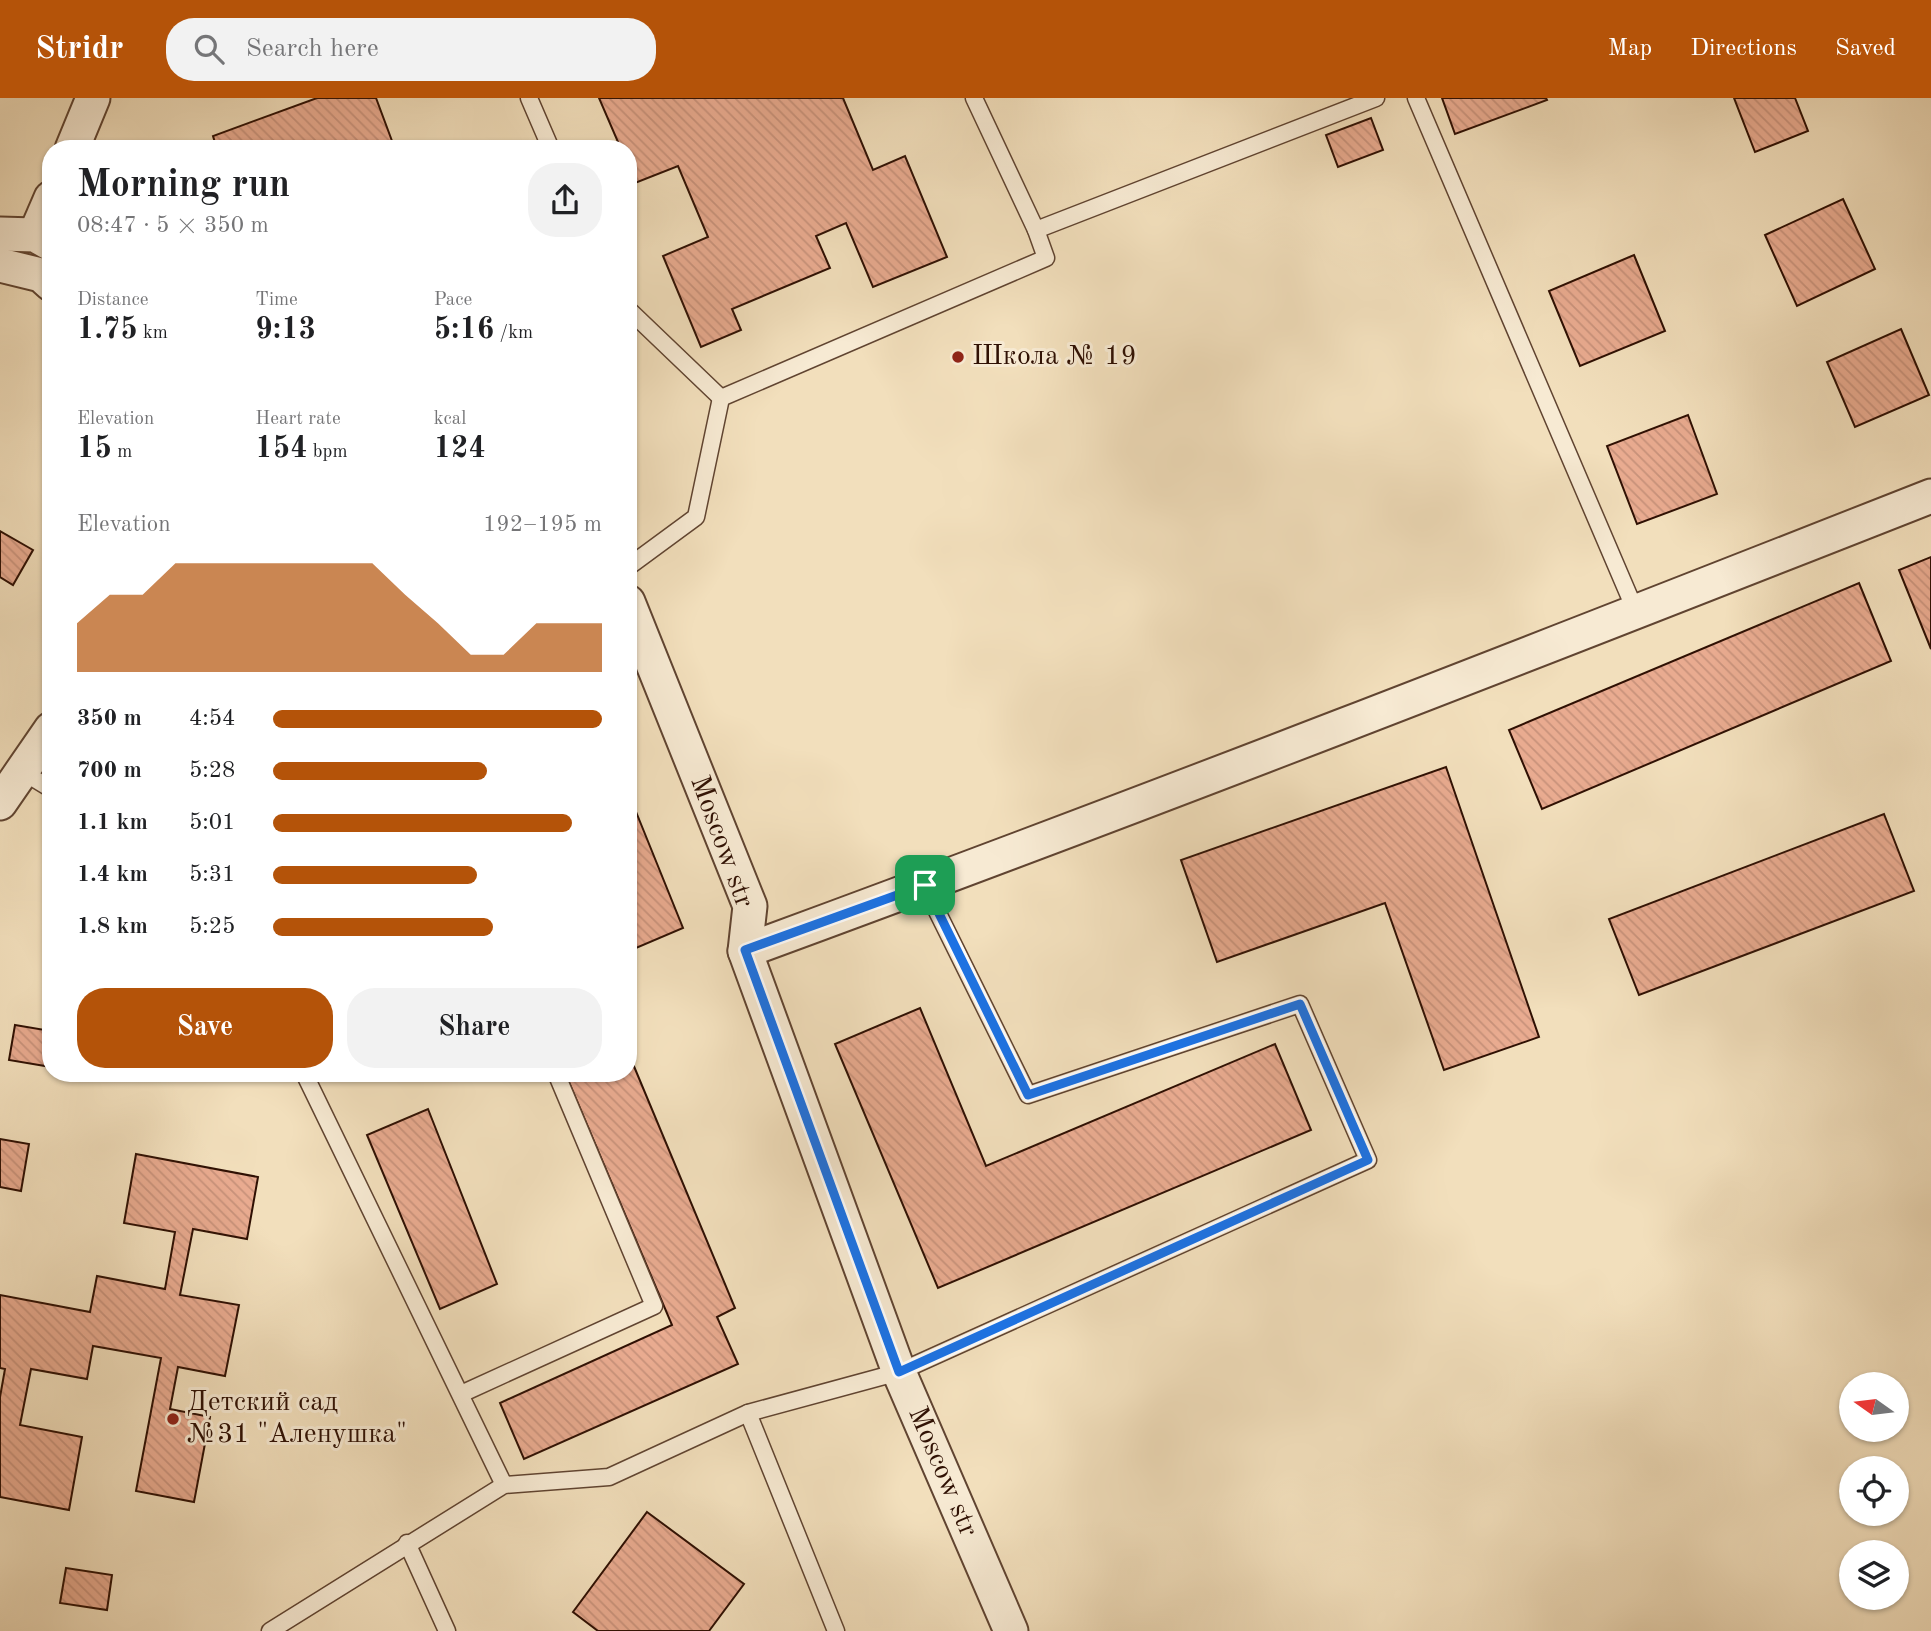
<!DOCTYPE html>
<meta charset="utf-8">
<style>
:root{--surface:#fff;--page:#f2f2f2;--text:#202124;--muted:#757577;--accent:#b45309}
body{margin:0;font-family:"Old Standard TT",serif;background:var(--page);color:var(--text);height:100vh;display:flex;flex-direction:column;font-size:26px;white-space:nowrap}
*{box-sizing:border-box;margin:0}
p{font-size:23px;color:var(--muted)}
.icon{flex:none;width:38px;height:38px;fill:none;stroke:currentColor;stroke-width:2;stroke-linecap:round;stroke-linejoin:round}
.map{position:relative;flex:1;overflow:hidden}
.sheet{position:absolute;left:42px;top:42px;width:595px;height:942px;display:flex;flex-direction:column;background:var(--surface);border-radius:28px;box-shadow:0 2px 5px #0004}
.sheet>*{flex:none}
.needle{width:46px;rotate:284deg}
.buttons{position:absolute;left:1839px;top:1274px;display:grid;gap:14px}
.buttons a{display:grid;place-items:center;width:70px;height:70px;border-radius:50%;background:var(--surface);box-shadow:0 2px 5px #0004;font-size:35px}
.pin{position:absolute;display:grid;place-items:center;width:60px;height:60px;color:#fff;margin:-30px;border-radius:14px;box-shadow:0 4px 10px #0006}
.round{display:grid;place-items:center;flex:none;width:74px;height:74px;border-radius:28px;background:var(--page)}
.head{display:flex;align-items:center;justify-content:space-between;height:119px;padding:0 35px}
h1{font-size:38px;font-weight:600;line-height:52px}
.metrics{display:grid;grid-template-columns:repeat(3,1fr);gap:10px;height:119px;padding:7px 35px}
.metrics div{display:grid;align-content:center}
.metrics b{font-size:30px;font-weight:600}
.metrics small{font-size:19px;font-weight:400}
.metrics p{font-size:19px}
.chart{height:196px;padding:14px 35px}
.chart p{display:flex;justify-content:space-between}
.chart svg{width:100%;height:126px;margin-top:7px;fill:var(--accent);opacity:.7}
.action{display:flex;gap:14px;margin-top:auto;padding:14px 35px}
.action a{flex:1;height:80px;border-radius:28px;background:var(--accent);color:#fff;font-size:28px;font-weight:600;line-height:80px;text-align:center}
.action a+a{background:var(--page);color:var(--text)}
ul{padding:0 35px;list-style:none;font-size:23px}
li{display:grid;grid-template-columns:112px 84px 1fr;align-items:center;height:52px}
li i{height:18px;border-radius:9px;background:var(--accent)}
header{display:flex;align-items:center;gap:42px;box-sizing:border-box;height:98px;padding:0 35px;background:var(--accent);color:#fff}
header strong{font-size:33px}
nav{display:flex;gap:38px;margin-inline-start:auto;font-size:24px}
.search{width:490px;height:63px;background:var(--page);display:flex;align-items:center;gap:18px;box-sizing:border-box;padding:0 24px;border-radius:28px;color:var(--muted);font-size:26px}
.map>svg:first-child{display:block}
</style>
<header>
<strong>Stridr</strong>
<div class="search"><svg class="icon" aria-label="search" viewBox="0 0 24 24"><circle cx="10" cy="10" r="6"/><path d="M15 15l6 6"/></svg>Search here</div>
<nav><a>Map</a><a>Directions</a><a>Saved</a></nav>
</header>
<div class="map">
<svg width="1931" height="1533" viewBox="0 0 1931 1533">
<defs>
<pattern id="building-back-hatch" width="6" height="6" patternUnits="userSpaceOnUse" patternTransform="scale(1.75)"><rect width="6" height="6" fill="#e9ab90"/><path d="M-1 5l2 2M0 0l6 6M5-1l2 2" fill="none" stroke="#c8927b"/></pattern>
</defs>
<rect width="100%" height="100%" fill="#f2dfbc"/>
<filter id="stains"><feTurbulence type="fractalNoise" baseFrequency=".00286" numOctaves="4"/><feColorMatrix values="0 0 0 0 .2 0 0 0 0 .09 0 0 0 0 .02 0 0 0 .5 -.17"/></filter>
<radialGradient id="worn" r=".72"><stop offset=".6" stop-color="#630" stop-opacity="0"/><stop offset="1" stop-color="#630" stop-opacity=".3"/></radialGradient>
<!-- building -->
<g fill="url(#building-back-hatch)" stroke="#2f1003" stroke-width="2">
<polygon points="317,0 376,0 395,51 217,51 213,38"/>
<polygon points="599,0 843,0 873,72 905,58 947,159 873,189 846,125 816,138 830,170 732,211 741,232 701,249 663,158 708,139 678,68 635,85 628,69 628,51 621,51"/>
<polygon points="1442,0 1546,0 1547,2 1455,36"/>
<polygon points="1734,0 1795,0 1808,33 1755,54"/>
<polygon points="1371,20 1383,52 1338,69 1326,37"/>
<polygon points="1843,101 1875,171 1797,208 1765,137"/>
<polygon points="1634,157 1665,233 1580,268 1549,193"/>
<polygon points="1901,231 1929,297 1855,329 1827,264"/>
<polygon points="1688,317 1717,396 1637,426 1607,348"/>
<polygon points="0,433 33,452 13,487 0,479"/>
<polygon points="1931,459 1931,551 1899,472"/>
<polygon points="1859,485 1891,563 1542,711 1509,632"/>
<polygon points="1446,669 1539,939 1444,972 1385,805 1217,864 1181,762"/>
<polygon points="628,694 683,830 629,853 628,851"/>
<polygon points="1884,716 1914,793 1639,897 1609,821"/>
<polygon points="920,910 986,1068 1275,946 1311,1032 938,1190 835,946"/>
<polygon points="15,927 51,933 51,969 9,962"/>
<polygon points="628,954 735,1210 717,1219 738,1266 524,1361 500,1305 672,1227 565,975 628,975"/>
<polygon points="428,1011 497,1186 440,1211 367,1037"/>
<polygon points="0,1041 29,1046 21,1093 0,1089"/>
<polygon points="136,1056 258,1079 247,1141 193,1131 180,1197 239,1207 225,1278 178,1269 170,1311 210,1319 194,1404 136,1393 161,1260 93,1248 87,1281 31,1271 20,1327 82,1339 69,1412 0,1399 0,1299 5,1271 0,1270 0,1197 90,1214 97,1178 165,1191 175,1134 124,1125"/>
<polygon points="647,1414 744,1486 709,1533 598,1533 573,1514"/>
<polygon points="66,1470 112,1477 107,1512 60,1505"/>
</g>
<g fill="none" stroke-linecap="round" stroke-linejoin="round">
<defs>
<g id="service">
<polyline points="529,0 551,51"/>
<polyline points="1416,0 1636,514"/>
<polyline points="1036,132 1376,0"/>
<polyline points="628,211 721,300"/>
<polyline points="628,469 696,419 721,300 1046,160 1036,132 974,0"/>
<polyline points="23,674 51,691"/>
<polyline points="304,975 504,1387"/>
<polyline points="461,1296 654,1208 556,975"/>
<polyline points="748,1315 836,1533"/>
<polyline points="407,1445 447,1533"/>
<polyline points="270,1533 504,1387 609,1379 748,1315 899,1274 1368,1062 1300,906 1028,997 924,787"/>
</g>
<g id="minor">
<polyline points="72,51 93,0"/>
<polyline points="0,136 35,137 51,146"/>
<polyline points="35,137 51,100"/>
<polyline points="0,167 41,177 51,186"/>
<polyline points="628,504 750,808 745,853 899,1274 1011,1533"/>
<polyline points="0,705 51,631"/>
<path d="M745,853C1143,707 1537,553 1931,398"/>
</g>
</defs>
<!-- service casing -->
<use href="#service" stroke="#604431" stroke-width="19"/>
<!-- minor casing -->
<use href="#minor" stroke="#604431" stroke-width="37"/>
<!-- service -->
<use href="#service" stroke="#f7ead3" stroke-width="16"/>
<!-- minor -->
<use href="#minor" stroke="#f7ead3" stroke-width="33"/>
</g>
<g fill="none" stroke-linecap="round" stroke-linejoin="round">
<defs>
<polygon id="route" points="925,787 1028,997 1300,906 1368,1062 899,1274 745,852"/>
</defs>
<!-- route casing -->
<use href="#route" stroke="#fff" stroke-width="14"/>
<!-- route -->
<use href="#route" stroke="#1a73e8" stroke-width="9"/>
</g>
<!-- markers -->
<g fill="#8f2418" stroke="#f7ead3" stroke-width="2.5">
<circle cx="958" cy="259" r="7"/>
<circle cx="173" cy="1321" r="7"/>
</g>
<g text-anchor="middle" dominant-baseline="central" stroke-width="6" stroke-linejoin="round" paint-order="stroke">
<!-- poi labels -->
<g font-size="28" fill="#2f1003" stroke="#f7ead3" text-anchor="start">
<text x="972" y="259">Школа № 19</text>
<text x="187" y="1305">Детский сад<tspan x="187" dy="32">№31 "Аленушка"</tspan></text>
</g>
<!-- street labels -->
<g font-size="28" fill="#2f1003" stroke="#f7ead3">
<text transform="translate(721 744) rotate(70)">Moscow str</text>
<text transform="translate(942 1374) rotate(67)">Moscow str</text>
</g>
</g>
<rect width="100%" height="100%" filter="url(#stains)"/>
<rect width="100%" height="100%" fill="url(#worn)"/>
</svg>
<div class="buttons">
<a><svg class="needle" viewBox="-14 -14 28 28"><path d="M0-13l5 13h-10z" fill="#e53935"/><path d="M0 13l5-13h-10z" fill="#757577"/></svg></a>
<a><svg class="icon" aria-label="locate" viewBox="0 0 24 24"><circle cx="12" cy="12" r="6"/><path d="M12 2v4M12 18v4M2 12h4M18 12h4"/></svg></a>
<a><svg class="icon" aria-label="layers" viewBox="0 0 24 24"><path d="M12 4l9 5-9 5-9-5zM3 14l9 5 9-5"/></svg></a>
</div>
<div class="pin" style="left:925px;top:787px;background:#1e9e55"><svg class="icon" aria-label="arrive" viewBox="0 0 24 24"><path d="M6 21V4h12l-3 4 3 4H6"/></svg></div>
<section class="sheet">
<div class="head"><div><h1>Morning run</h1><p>08:47 · 5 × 350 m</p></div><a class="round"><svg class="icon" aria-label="share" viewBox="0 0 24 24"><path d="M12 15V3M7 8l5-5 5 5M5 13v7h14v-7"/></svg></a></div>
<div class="metrics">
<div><p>Distance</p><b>1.75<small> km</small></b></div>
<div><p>Time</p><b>9:13</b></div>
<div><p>Pace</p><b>5:16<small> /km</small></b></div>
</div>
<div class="metrics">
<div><p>Elevation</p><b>15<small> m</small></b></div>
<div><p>Heart rate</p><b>154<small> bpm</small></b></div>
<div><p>kcal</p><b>124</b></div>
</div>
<div class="chart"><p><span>Elevation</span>192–195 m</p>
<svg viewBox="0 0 160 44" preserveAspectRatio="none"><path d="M0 44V27L10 17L20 17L30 6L40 6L50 6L60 6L70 6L80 6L90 6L100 17L110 27L120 38L130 38L140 27L150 27L160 27V44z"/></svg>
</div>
<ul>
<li><b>350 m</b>4:54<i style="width:100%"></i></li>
<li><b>700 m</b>5:28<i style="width:65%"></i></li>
<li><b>1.1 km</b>5:01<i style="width:91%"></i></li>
<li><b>1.4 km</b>5:31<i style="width:62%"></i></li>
<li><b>1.8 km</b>5:25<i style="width:67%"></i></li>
</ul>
<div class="action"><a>Save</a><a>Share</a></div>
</section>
</div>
